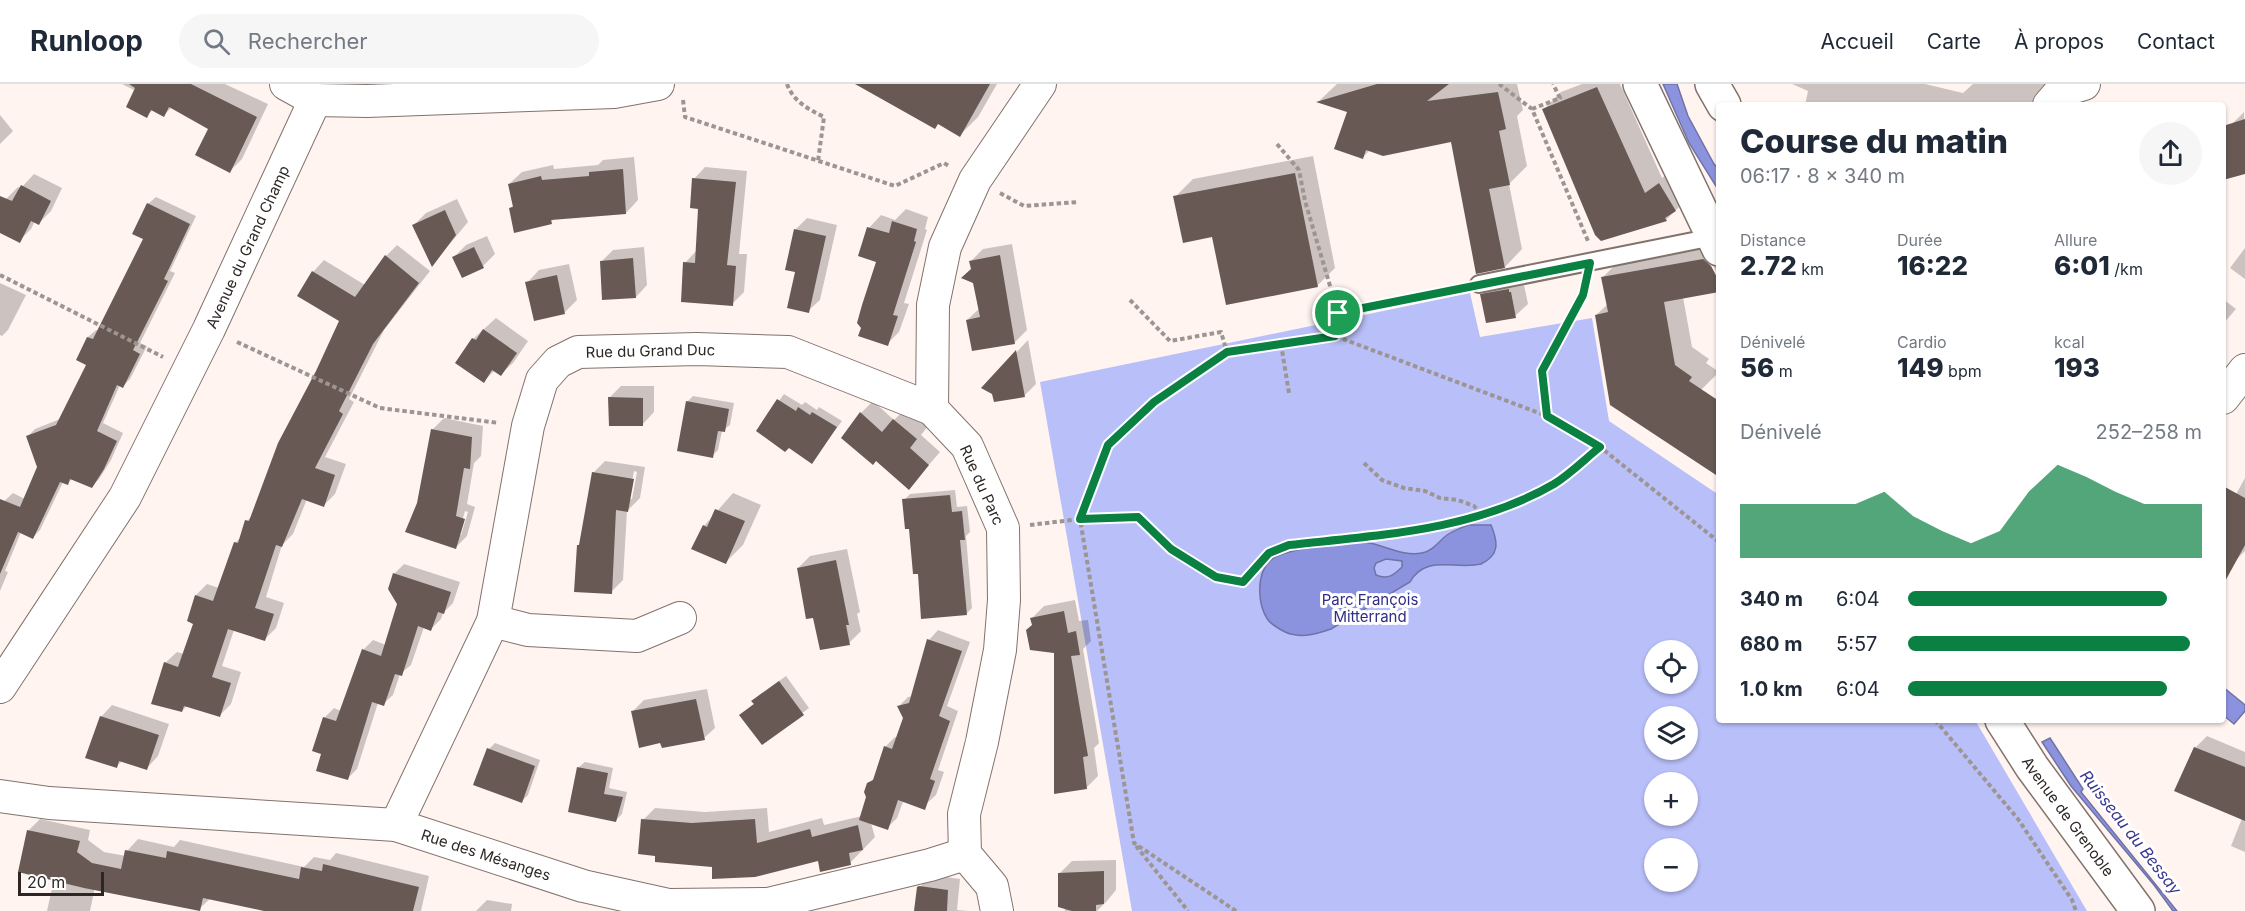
<!DOCTYPE html>
<html lang="fr">
<meta charset="utf-8">
<style>
:root{--surface:#fff;--page:#f6f6f7;--text:#1f2937;--muted:#747a83;--line:#e0e1e3;--accent:#0b8043}
body{margin:0;font-family:Inter,sans-serif;background:var(--page);color:var(--text);height:100vh;display:flex;flex-direction:column;font-size:22px;white-space:nowrap}
*{box-sizing:border-box;margin:0}
p{font-size:20px;color:var(--muted)}
.icon{flex:none;width:33px;height:33px;fill:none;stroke:currentColor;stroke-width:2;stroke-linecap:round;stroke-linejoin:round}
.map{position:relative;flex:1;overflow:hidden}
.sheet{position:absolute;left:1716px;top:18px;width:510px;height:621px;display:flex;flex-direction:column;background:var(--surface);border-radius:6px;box-shadow:0 2px 4px #0004}
.sheet>*{flex:none}
.controls{position:absolute;left:1644px;top:556px;display:grid;gap:12px}
.controls a{display:grid;place-items:center;width:54px;height:54px;border-radius:50%;background:var(--surface);box-shadow:0 2px 4px #0004;font-size:30px}
.scale{position:absolute;left:18px;bottom:15px;width:86px;box-sizing:border-box;padding-left:6px;border:3px solid #2d2724;border-top:0;font-size:16px;line-height:21px;white-space:nowrap;color:#2d2724;-webkit-text-stroke:4px #fff;paint-order:stroke}
.pin{position:absolute;display:grid;place-items:center;width:51px;height:51px;color:#fff;margin:-26px;border:3px solid #fff;border-radius:50%;box-shadow:0 2px 6px #0007}
.round{display:grid;place-items:center;flex:none;width:63px;height:63px;border-radius:32px;background:var(--page)}
.head{display:flex;align-items:center;justify-content:space-between;height:102px;padding:0 24px}
h1{font-size:33px;font-weight:800;line-height:45px}
.stats{display:grid;grid-template-columns:repeat(3,1fr);gap:9px;height:102px;padding:6px 24px}
.stats div{display:grid;align-content:center}
.stats b{font-size:26px;font-weight:800}
.stats small{font-size:16px;font-weight:400}
.stats p{font-size:16px}
.chart{height:168px;padding:12px 24px}
.chart p{display:flex;justify-content:space-between}
.chart svg{width:100%;height:108px;margin-top:6px;fill:var(--accent);opacity:.7}
ul{padding:0 24px;list-style:none;font-size:20px}
li{display:grid;grid-template-columns:96px 72px 1fr;align-items:center;height:45px}
li i{height:15px;border-radius:8px;background:var(--accent)}
header{display:flex;align-items:center;gap:36px;box-sizing:border-box;height:84px;padding:0 30px;background:var(--surface);border-bottom:2px solid var(--line)}
header strong{font-size:28px}
nav{display:flex;gap:33px;margin-inline-start:auto;font-size:21px}
.search{width:420px;height:54px;background:var(--page);display:flex;align-items:center;gap:15px;box-sizing:border-box;padding:0 21px;border-radius:33px;color:var(--muted);font-size:22px}
.map>svg:first-child{display:block}
</style>
<header>
<strong>Runloop</strong>
<div class="search"><svg class="icon" aria-label="search" viewBox="0 0 24 24"><circle cx="10" cy="10" r="6"/><path d="M15 15l6 6"/></svg>Rechercher</div>
<nav><a>Accueil</a><a>Carte</a><a>À propos</a><a>Contact</a></nav>
</header>
<div class="map">
<svg width="2245" height="827" viewBox="0 0 2245 827">
<rect width="100%" height="100%" fill="#fff4f0"/>
<!-- green -->
<path fill="#b8bff9" fill-rule="evenodd" d="M1470,209L1480,253L1592,234L1609,337L1719,411V636H1975L2087,827H1132L1040,298ZM1654,567H1688V600H1654ZM1654,633H1688V666H1654ZM1654,699H1688V732H1654ZM1654,765H1688V798H1654Z"/>
<!-- water -->
<g fill="#8c93de" stroke="#7073a6" stroke-width="1.5" fill-rule="evenodd">
<polygon points="1663,0 1677,0 1688,32 1714,80 1719,85 1719,107 1689,59"/>
<path d="M1468,441H1491C1498,458 1500,471 1481,480C1456,486 1425,470 1410,498L1331,545C1319,549 1304,554 1291,550C1285,549 1272,541 1268,536C1257,520 1256,489 1271,476C1283,465 1347,457 1364,458C1383,460 1402,473 1422,469C1433,467 1439,457 1447,451C1453,447 1461,444 1468,441ZM1386,475L1402,477V483C1394,491 1388,496 1376,491L1374,484L1376,479Z"/>
<polygon points="2223,603 2245,621 2245,627 2234,640 2223,631"/>
<polygon points="2050,654 2083,705 2081,708 2177,827 2173,827 2154,801 2071,702 2042,658"/>
</g>
<!-- shadow -->
<g fill="#0003" fill-rule="evenodd">
<polygon points="122,0 225,0 268,20 242,75 230,87 210,44 172,23 164,31 153,26 146,32 136,7"/>
<polygon points="873,0 997,0 978,33 960,51"/>
<polygon points="1517,0 1523,26 1517,32 1527,82 1509,100 1522,165 1505,183 1452,56 1370,66 1363,73 1349,27 1319,17 1337,0"/>
<polygon points="1582,0 1620,0 1662,94 1677,83 1693,109 1666,136 1544,25 1561,8"/>
<polygon points="1792,0 1925,0 1963,9 1973,0 2051,0 2042,21 1805,21 1808,7"/>
<polygon points="2244,28 2245,88 2223,89 2223,43 2232,40"/>
<polygon points="0,31 13,47 0,60"/>
<polygon points="1313,72 1335,184 1317,202 1175,113 1193,95"/>
<polygon points="634,73 638,116 626,129 555,134 551,138 510,124 514,121 509,100 522,88 553,81 554,85 598,81 603,76"/>
<polygon points="705,83 747,87 739,170 747,170 744,208 732,220 685,179 697,166 700,123 694,95"/>
<polygon points="34,90 62,104 51,127 39,139 35,137 31,145 19,157 0,147 0,127 6,115 18,103 21,104"/>
<polygon points="156,113 196,132 170,187 175,189 140,259 147,262 130,295 123,302 120,301 103,339 123,349 111,376 99,395 92,402 72,395 67,400 63,398 40,446 33,453 21,448 5,487 8,488 0,507 0,421 13,409 25,415 39,383 28,352 35,345 60,335 88,281 78,275 88,253 96,246 99,247 145,154 148,120"/>
<polygon points="457,115 468,138 432,181 414,141 426,129"/>
<polygon points="906,125 928,133 925,145 927,146 904,219 909,220 899,248 887,260 878,177 869,144 881,131 895,136"/>
<polygon points="807,134 837,141 820,216 808,227 797,187 795,146"/>
<polygon points="487,152 495,170 483,182 454,173 466,161"/>
<polygon points="1719,158 1719,194 1710,174 1707,176 1716,195 1719,195 1719,207 1683,213 1692,263 1709,275 1706,279 1719,288 1702,305 1667,322 1719,316 1719,391 1596,231 1608,220 1602,194 1620,176"/>
<polygon points="1012,160 1027,246 1014,259 967,236 980,224 971,177 983,165"/>
<polygon points="397,161 430,187 384,246 349,315 354,318 325,373 346,380 335,410 323,422 307,415 293,450 282,461 266,513 284,519 276,544 265,555 234,546 222,582 241,588 231,620 220,631 187,622 182,627 165,579 177,568 184,570 195,539 196,511 207,500 219,504 235,459 242,452 247,437 253,431 340,236 299,212 313,188 324,176 365,201 386,172"/>
<polygon points="644,163 647,201 636,213 601,178 613,166"/>
<polygon points="2245,164 2245,195 2230,184"/>
<polygon points="569,180 577,216 565,228 535,235 527,199 539,186"/>
<polygon points="1523,196 1528,220 1515,232 1482,211 1494,199"/>
<polygon points="0,199 26,211 8,246 2,252 0,251"/>
<polygon points="2223,215 2236,225 2223,240"/>
<polygon points="496,234 528,257 513,279 501,290 495,286 484,297 473,255"/>
<polygon points="1028,256 1036,300 1024,312 993,309 983,304"/>
<polygon points="621,302 654,302 654,328 642,341 609,314"/>
<polygon points="784,310 802,321 805,318 817,326 819,323 842,337 812,378 789,362 758,346"/>
<polygon points="693,312 734,319 730,341 722,347 718,366 712,372 687,318"/>
<polygon points="873,317 894,336 906,324 928,342 921,351 940,368 909,404 861,329"/>
<path d="M444,334L483,342L481,372L474,379L467,420L475,423L467,452L456,463L419,420L432,346ZM465,427L468,428L461,451H458Z"/>
<path d="M605,377L645,383L640,414L627,427L623,496L611,508L578,462L581,459L593,389ZM634,387L637,388L632,415H629Z"/>
<polygon points="2245,394 2245,467 2223,489 2223,448 2229,423"/>
<polygon points="955,406 957,423 967,422 970,448 966,452 972,524 966,530 919,488 904,416 910,410"/>
<polygon points="733,409 761,421 743,461 726,478 704,442"/>
<polygon points="847,465 860,528 857,530 861,547 849,559 814,532 798,484 810,472"/>
<polygon points="404,480 460,498 453,519 443,529 441,535 431,545 424,543 411,581 400,590 393,611 383,620 378,619 357,685 347,695 323,669 324,634 334,624 341,627 363,566 373,556 386,561 399,520 394,490"/>
<polygon points="1075,516 1079,537 1088,536 1091,557 1083,565 1099,659 1094,664 1098,692 1086,704 1056,568 1033,541 1032,534 1044,522"/>
<polygon points="938,546 970,558 947,622 958,627 938,686 944,688 936,711 926,720 904,715 897,734 887,744 871,739 875,753 850,779 819,775 713,782 656,770 643,736 655,724 705,728 767,724 769,748 822,734 824,741 862,732 869,700 875,693 885,663 895,653 897,654 904,633 899,622 908,613 913,612 929,556"/>
<polygon points="786,592 809,624 762,659 741,631 755,619 753,617 759,611"/>
<polygon points="707,605 715,644 704,654 633,627 644,616"/>
<polygon points="112,621 169,640 158,672 147,684 122,677 117,682 101,633"/>
<polygon points="2207,652 2245,668 2245,721 2195,664"/>
<polygon points="495,659 540,676 528,711 522,717 489,665"/>
<polygon points="585,678 613,684 609,704 627,708 622,730 616,736 579,683"/>
<polygon points="2245,727 2245,768 2231,762"/>
<polygon points="40,735 90,746 88,756 104,768 126,772 127,767 138,755 174,763 180,756 304,783 314,773 330,776 336,769 429,792 421,827 298,827 211,814 199,825 95,803 90,827 47,827 54,795 29,746"/>
<polygon points="1116,776 1116,806 1107,817 1097,827 1065,827 1059,790 1072,777"/>
<polygon points="932,791 960,795 957,826 968,827 918,827 920,803"/>
<polygon points="487,816 512,820 511,827 476,827"/>
</g>
<!-- building -->
<g fill="#685954">
<polygon points="129,0 191,0 257,33 230,89 195,71 208,45 169,23 164,33 151,26 147,34 126,23 135,4"/>
<polygon points="855,0 990,0 960,53 938,40 935,45"/>
<polygon points="1377,0 1449,0 1427,17 1498,8 1506,45 1499,47 1510,101 1489,105 1505,184 1476,190 1451,58 1383,72 1366,66 1363,75 1334,65 1347,28 1316,18"/>
<polygon points="1597,3 1645,109 1659,99 1676,127 1665,134 1667,137 1601,157 1595,151 1542,25"/>
<polygon points="2245,35 2245,90 2223,96 2223,42"/>
<polygon points="623,85 626,130 551,136 552,140 514,149 509,124 513,123 508,100 541,92 542,96 589,92 589,88"/>
<polygon points="1295,89 1318,203 1226,221 1212,153 1183,159 1173,112"/>
<polygon points="692,94 736,98 727,181 736,182 733,222 681,218 683,178 695,179 698,125 690,124"/>
<polygon points="21,101 51,117 39,141 31,137 20,159 0,149 0,112 12,117"/>
<polygon points="147,119 190,140 164,195 168,197 133,266 140,270 123,304 117,301 97,347 117,357 104,385 92,404 70,395 68,401 60,398 33,455 18,448 0,490 0,415 20,423 37,383 26,352 56,341 86,281 76,276 87,253 93,255 143,155 132,150"/>
<polygon points="445,126 456,151 432,183 412,141"/>
<polygon points="892,137 917,145 914,157 916,158 893,231 898,232 888,262 858,252 861,244 857,239 862,221 876,178 858,172 867,143 889,149"/>
<polygon points="794,145 826,152 809,229 787,224 795,188 785,186"/>
<polygon points="474,163 484,184 462,194 452,173"/>
<polygon points="385,171 419,199 373,260 339,327 343,330 315,384 335,391 324,423 302,415 282,463 276,461 255,524 274,530 265,557 228,545 212,593 231,599 220,633 184,622 182,628 151,620 164,578 178,583 193,540 187,537 195,511 213,517 234,458 238,459 245,436 249,437 278,359 316,287 339,237 297,212 312,187 355,213"/>
<polygon points="1000,171 1015,260 972,267 966,236 980,233 973,199 961,194 971,185 969,177"/>
<polygon points="633,174 636,214 602,216 600,177"/>
<polygon points="1703,175 1711,182 1719,197 1719,208 1664,218 1675,281 1692,293 1689,297 1719,317 1719,393 1610,321 1595,231 1608,228 1601,193"/>
<polygon points="557,191 565,230 534,237 525,198"/>
<polygon points="1509,205 1509,208 1511,208 1516,234 1486,239 1480,210"/>
<polygon points="483,245 517,269 501,292 492,286 484,299 455,279 472,254 476,256"/>
<polygon points="1016,266 1025,313 994,318 992,310 981,304"/>
<polygon points="608,313 643,314 643,342 609,342"/>
<polygon points="777,315 796,327 798,323 810,331 812,328 837,343 812,380 789,364 785,368 756,347"/>
<polygon points="686,317 729,325 725,348 718,347 713,374 677,367"/>
<polygon points="860,328 882,348 893,335 917,355 910,364 929,381 909,406 876,377 873,381 841,354"/>
<polygon points="431,345 472,353 470,385 464,384 456,432 465,435 456,465 405,448 417,419"/>
<polygon points="592,388 634,395 628,428 616,426 612,510 574,508 577,461 579,461"/>
<polygon points="2223,402 2245,414 2245,461 2223,501"/>
<polygon points="950,411 952,428 962,427 965,456 960,456 967,531 921,535 918,490 913,490 909,445 905,445 902,415"/>
<polygon points="715,425 745,437 726,480 691,465 703,441 707,443"/>
<polygon points="836,476 849,541 846,541 850,561 820,566 813,534 806,535 797,484"/>
<polygon points="393,489 451,508 444,530 438,528 431,547 418,542 402,592 395,590 384,622 372,618 348,696 316,687 321,670 312,667 323,633 336,637 362,565 381,572 397,520 388,505"/>
<polygon points="1064,527 1068,549 1076,547 1080,571 1071,572 1088,672 1083,673 1087,705 1054,710 1054,569 1030,566 1026,546 1032,541 1030,534"/>
<polygon points="927,555 962,567 939,632 950,637 930,695 935,697 925,726 898,716 888,746 859,736 866,713 864,708 867,699 873,696 884,662 892,665 903,634 897,622 909,619"/>
<polygon points="779,597 804,631 762,661 739,631 754,620 751,617"/>
<polygon points="696,615 705,656 662,664 660,659 639,664 631,627"/>
<polygon points="100,632 159,651 147,686 119,677 117,684 85,674"/>
<polygon points="2194,663 2245,683 2245,737 2174,707"/>
<polygon points="487,664 535,682 522,719 473,701"/>
<polygon points="577,683 608,689 604,710 623,713 616,738 568,728"/>
<polygon points="641,735 692,739 755,735 757,759 810,745 812,753 858,741 863,766 849,769 851,781 820,788 818,777 755,793 712,795 712,783 655,778 655,772 638,770"/>
<polygon points="27,746 80,757 77,768 92,779 121,785 125,766 166,774 167,767 299,795 301,783 322,787 323,780 419,803 413,827 264,827 203,814 200,827 84,804 18,788"/>
<polygon points="1104,787 1104,820 1096,821 1096,827 1072,827 1058,823 1058,789"/>
<polygon points="919,802 948,806 947,827 914,827 917,803"/>
</g>
<g fill="none" stroke-linecap="round" stroke-linejoin="round">
<defs>
<polyline id="lane" points="1479,200 1713,153"/>
<g id="street">
<polyline points="286,0 315,16"/>
<polyline points="2049,21 2061,7 2084,0"/>
<polyline points="2223,314 2245,286"/>
<polyline points="493,537 528,546 637,552 680,534"/>
<path id="s1" d="M0,603L125,413L209,245L315,16L367,17L614,8L658,0"/>
<path id="s2" d="M0,712L49,719L396,741L583,802L669,821L768,820L930,781L965,770"/>
<path id="s3" d="M396,741L493,537L528,342L542,296L558,278L578,268L697,265L788,268L932,325"/>
<polyline points="997,827 992,802 965,770 964,730 982,658 1000,566 1004,516 1003,444 967,362 932,325 933,221 945,163 975,96 1040,0"/>
</g>
<g id="secondary">
<polyline points="1640,0 1719,165"/>
<polyline points="1712,0 1724,21"/>
<path id="s4" d="M2002,636L2032,683L2138,827"/>
</g>
</defs>
<!-- lane casing -->
<use href="#lane" stroke="#82726c" stroke-width="20"/>
<!-- street casing -->
<use href="#street" stroke="#82726c" stroke-width="34"/>
<!-- secondary casing -->
<use href="#secondary" stroke="#82726c" stroke-width="36"/>
<!-- path -->
<g stroke="#9d9591" stroke-width="4" stroke-dasharray="4.5 3" stroke-linecap="butt">
<path d="M787,0C793,17 808,25 824,33L818,77"/>
<polyline points="1499,0 1532,25 1588,157"/>
<polyline points="683,16 685,33 895,102 944,79 949,82"/>
<polyline points="1532,25 1560,14 1553,0"/>
<polyline points="1277,60 1299,86 1305,117 1338,229"/>
<polyline points="1000,109 1024,122 1078,118"/>
<polyline points="0,191 163,273"/>
<polyline points="1130,216 1170,257 1221,248 1227,268 1335,252 1547,332 1600,363 1719,458"/>
<polyline points="1335,252 1338,229 1458,205"/>
<polyline points="237,258 380,324 499,339"/>
<polyline points="1281,260 1289,309"/>
<polyline points="1547,332 1542,287 1583,211 1585,200"/>
<polyline points="1364,379 1382,396 1404,404 1425,407 1440,414 1458,416 1474,422 1482,431"/>
<polyline points="1030,441 1080,435 1108,361 1154,318 1227,268"/>
<polyline points="1935,636 2018,735 2072,816 2076,827"/>
<polyline points="1136,762 1188,827"/>
<path d="M1236,827L1134,759L1080,435L1138,433L1171,465L1216,493L1243,498L1269,469L1289,461C1379,451 1473,447 1554,400C1570,390 1585,375 1600,363"/>
</g>
<!-- lane -->
<use href="#lane" stroke="#fff" stroke-width="16"/>
<!-- street -->
<use href="#street" stroke="#fff" stroke-width="32"/>
<!-- secondary -->
<use href="#secondary" stroke="#fff" stroke-width="33"/>
</g>
<g fill="none" stroke-linecap="round" stroke-linejoin="round">
<defs>
<path id="route" d="M1590,179L1583,211L1542,287L1547,332L1600,363C1585,375 1570,390 1554,400C1473,447 1379,451 1289,461L1269,469L1243,498L1216,493L1171,465L1138,433L1080,435L1108,361L1154,318L1227,268L1335,252L1338,229Z"/>
</defs>
<!-- route casing -->
<use href="#route" stroke="#fff" stroke-width="12"/>
<!-- route -->
<use href="#route" stroke="#0b8043" stroke-width="8"/>
</g>
<g text-anchor="middle" dominant-baseline="central" stroke-width="6" stroke-linejoin="round" paint-order="stroke">
<!-- street labels -->
<g font-size="15" fill="#2d2724" stroke="#fff">
<text stroke="none"><textPath href="#s1" startOffset="506">Avenue du Grand Champ</textPath></text>
<text stroke="none"><textPath href="#s3" startOffset="591">Rue du Grand Duc</textPath></text>
<text transform="translate(982 401) rotate(66)">Rue du Parc</text>
<text stroke="none"><textPath href="#s4" startOffset="117">Avenue de Grenoble</textPath></text>
<text stroke="none"><textPath href="#s2" startOffset="492">Rue des Mésanges</textPath></text>
</g>
<!-- park labels -->
<g font-size="15" fill="#312d84" stroke="#fff">
<text x="1370" y="515">Parc François<tspan x="1370" dy="17">Mitterrand</tspan></text>
</g>
<!-- water labels -->
<g font-size="16" font-style="italic" fill="#3a388f" stroke="#fff">
<text transform="translate(2131 748) rotate(52)">Ruisseau du Bessay</text>
</g>
</g>
</svg>
<div class="controls">
<a><svg class="icon" aria-label="locate" viewBox="0 0 24 24"><circle cx="12" cy="12" r="6"/><path d="M12 2v4M12 18v4M2 12h4M18 12h4"/></svg></a>
<a><svg class="icon" aria-label="layers" viewBox="0 0 24 24"><path d="M12 4l9 5-9 5-9-5zM3 14l9 5 9-5"/></svg></a>
<a>+</a>
<a>−</a>
</div>
<div class="scale">20 m</div>
<div class="pin" style="left:1338px;top:229px;background:#1e9e55"><svg class="icon" aria-label="arrive" viewBox="0 0 24 24"><path d="M6 21V4h12l-3 4 3 4H6"/></svg></div>
<section class="sheet">
<div class="head"><div><h1>Course du matin</h1><p>06:17 · 8 × 340 m</p></div><a class="round"><svg class="icon" aria-label="share" viewBox="0 0 24 24"><path d="M12 15V3M7 8l5-5 5 5M5 13v7h14v-7"/></svg></a></div>
<div class="stats">
<div><p>Distance</p><b>2.72<small> km</small></b></div>
<div><p>Durée</p><b>16:22</b></div>
<div><p>Allure</p><b>6:01<small> /km</small></b></div>
</div>
<div class="stats">
<div><p>Dénivelé</p><b>56<small> m</small></b></div>
<div><p>Cardio</p><b>149<small> bpm</small></b></div>
<div><p>kcal</p><b>193</b></div>
</div>
<div class="chart"><p><span>Dénivelé</span>252–258 m</p>
<svg viewBox="0 0 160 44" preserveAspectRatio="none"><path d="M0 44V22L10 22L20 22L30 22L40 22L50 17L60 27L70 33L80 38L90 33L100 17L110 6L120 11L130 17L140 22L150 22L160 22V44z"/></svg>
</div>
<ul>
<li><b>340 m</b>6:04<i style="width:88%"></i></li>
<li><b>680 m</b>5:57<i style="width:96%"></i></li>
<li><b>1.0 km</b>6:04<i style="width:88%"></i></li>
</ul>
</section>
</div>
